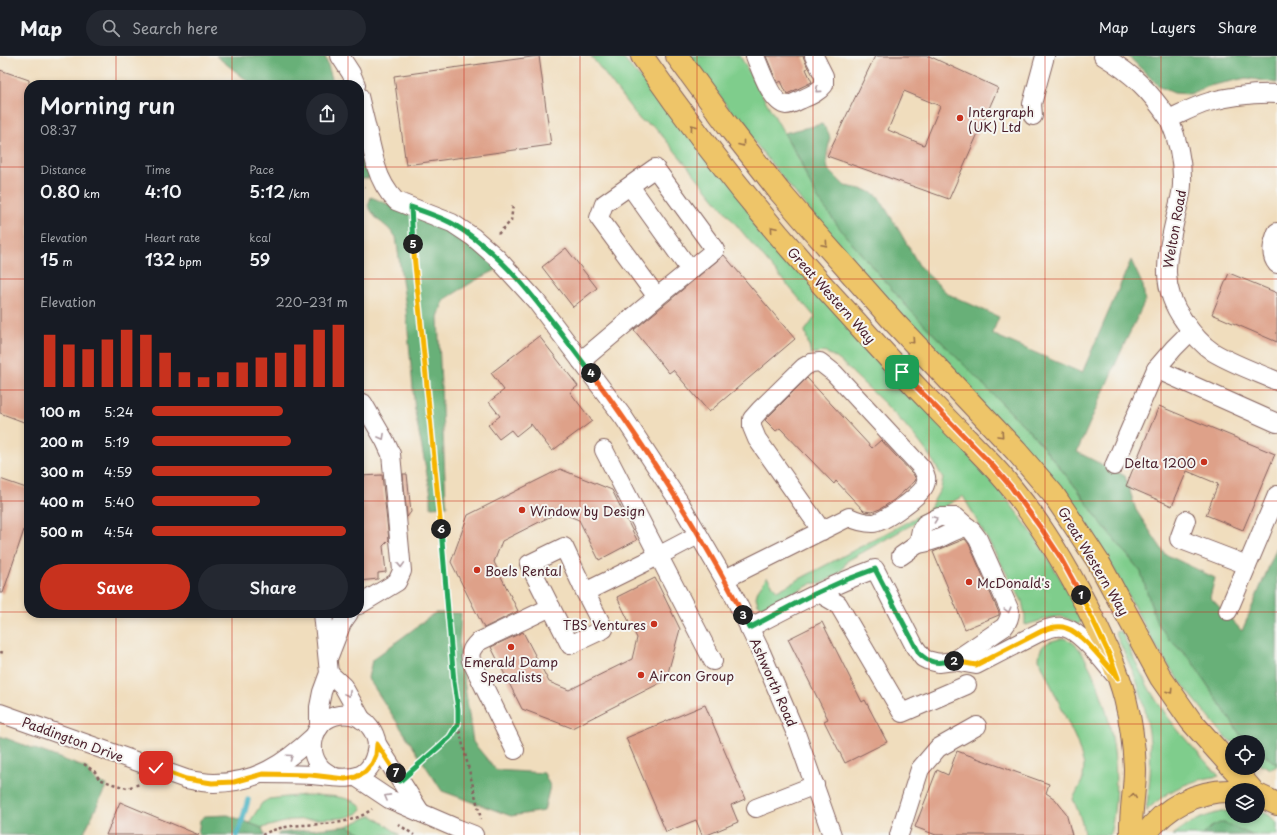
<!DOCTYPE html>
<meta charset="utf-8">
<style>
:root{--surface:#171b24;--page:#242831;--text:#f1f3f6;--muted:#9ea1a6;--line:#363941;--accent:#c8321e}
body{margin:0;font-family:"Playpen Sans",sans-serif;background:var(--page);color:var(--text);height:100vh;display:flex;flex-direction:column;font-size:15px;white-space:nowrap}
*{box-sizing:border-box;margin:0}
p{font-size:13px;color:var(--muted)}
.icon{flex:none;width:22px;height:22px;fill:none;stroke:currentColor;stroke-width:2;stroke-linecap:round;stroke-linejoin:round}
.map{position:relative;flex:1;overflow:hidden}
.details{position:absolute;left:24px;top:24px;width:340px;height:538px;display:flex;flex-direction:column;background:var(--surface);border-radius:16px;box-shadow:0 2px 6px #0003}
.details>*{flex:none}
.controls{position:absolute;left:1225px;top:679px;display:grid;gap:8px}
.controls a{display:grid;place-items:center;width:40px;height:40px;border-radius:50%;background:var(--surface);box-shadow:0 2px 6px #0003;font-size:20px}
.pin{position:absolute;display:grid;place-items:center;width:34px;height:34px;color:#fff;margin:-17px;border-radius:8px;box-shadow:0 2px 6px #0006}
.km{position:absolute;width:20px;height:20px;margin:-10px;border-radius:50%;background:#222;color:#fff;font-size:11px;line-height:20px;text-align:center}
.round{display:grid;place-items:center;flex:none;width:42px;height:42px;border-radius:21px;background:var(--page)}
.overview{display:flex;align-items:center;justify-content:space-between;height:68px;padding:0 16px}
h1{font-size:22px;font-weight:600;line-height:30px}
.metrics{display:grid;grid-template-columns:repeat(3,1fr);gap:6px;height:68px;padding:4px 16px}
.metrics div{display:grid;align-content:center}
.metrics b{font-size:17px;font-weight:600}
.metrics small{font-size:11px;font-weight:400}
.metrics p{font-size:11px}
.chart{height:112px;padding:8px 16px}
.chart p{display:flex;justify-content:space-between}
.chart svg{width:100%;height:72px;margin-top:4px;stroke:var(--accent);stroke-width:6}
.button{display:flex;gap:8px;margin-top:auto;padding:8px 16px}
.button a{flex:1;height:46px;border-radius:24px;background:var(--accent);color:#fff;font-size:16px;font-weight:600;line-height:46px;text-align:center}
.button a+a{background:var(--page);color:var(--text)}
ul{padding:0 16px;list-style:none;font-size:13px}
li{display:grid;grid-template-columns:64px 48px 1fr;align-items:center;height:30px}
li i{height:10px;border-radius:5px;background:var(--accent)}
header{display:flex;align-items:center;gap:24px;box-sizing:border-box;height:56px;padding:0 20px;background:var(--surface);border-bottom:1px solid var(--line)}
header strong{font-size:19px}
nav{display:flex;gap:22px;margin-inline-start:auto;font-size:14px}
.search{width:280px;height:36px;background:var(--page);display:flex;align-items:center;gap:10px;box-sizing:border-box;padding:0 14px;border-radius:22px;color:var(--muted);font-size:15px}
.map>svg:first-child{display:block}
</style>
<header>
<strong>Map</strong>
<div class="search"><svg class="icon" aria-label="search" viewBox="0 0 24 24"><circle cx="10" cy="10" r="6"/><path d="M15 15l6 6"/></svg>Search here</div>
<nav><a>Map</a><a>Layers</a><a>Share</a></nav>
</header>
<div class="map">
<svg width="1277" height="779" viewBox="0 0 1277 779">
<rect width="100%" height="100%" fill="#f6f6f2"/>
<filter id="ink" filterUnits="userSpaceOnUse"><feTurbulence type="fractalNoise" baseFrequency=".025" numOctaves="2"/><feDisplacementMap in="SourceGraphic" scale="8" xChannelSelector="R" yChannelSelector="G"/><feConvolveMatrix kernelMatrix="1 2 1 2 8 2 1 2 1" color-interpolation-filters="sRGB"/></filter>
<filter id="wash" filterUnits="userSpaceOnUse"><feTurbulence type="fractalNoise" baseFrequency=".012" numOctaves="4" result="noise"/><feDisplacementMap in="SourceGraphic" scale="16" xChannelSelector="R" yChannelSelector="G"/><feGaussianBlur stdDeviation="0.9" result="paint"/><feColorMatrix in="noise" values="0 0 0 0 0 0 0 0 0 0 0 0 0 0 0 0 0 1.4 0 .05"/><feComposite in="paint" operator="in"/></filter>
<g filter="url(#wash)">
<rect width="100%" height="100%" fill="#f0ddbd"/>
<!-- green -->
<g fill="#7fcd8c" stroke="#64765c">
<path d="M591,0H621L1006,442L1035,481L1071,540L1081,564L1080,567L1078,569C1073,567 1069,562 1063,561C1054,559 1035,567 1025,569V560L1022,545L963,440L847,505L842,514L835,520L820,528L813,527L773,548L763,552L758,548L756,541L758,534L767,521L777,535L928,455L941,432L943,422C923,384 891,353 860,324C850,315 841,303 829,298C823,295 817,297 811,298L805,275L815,261L753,189L655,71L640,64Z"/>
<path d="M689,0H740L800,105L807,122L844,178L909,253L1035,381L1078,434L1098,463L1141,516L1156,565L1169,583L1191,604L1241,680L1249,686H1232L1225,681C1203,653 1179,627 1160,597C1143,569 1129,540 1113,512C1101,490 1088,470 1073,450C983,350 890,252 804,148C764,100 727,50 689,0Z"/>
<path d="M1121,575C1134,601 1145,630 1163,654C1179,678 1200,699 1219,720C1188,725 1169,733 1146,755C1153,709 1153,674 1138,629C1132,611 1122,593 1115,576Z"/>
<path d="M1063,582C1079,586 1085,602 1092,616C1115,667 1122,724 1110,779H1084C1083,766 1078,755 1073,743L1083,723L1084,709L1077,686L1039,603C1040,586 1049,586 1063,582Z"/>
<polygon points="1258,693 1277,709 1277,710 1271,713 1258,707"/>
<path d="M304,739C319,740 355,738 362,753L357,758L343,762L292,764L262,772L249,767L262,747L269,743Z"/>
<path d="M1258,753L1270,760L1277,767V779H1252L1244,776L1211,771L1203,779H1173C1190,765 1210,757 1232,754V760H1258Z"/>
<polygon points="370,760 373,760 400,779 366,779 347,770"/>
</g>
<!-- forest -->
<g fill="#67b078" stroke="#586852">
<polygon points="216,0 325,0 334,29 253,29"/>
<polygon points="1128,0 1277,0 1277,27 1246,22 1209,30 1190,38 1174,37 1160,31"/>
<path d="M822,68C835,82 828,85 827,100C826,104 827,109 828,113L845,130L866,134L878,140L900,176L920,211L948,238L999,261L992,278L1082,317L1131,204L1143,230L1145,245L1123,291L1077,396L1125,420L1136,454L1165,498L1215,522L1210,541L1242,575L1277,491V709L1258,693V686H1249L1241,680L1191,604L1169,583L1156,565L1141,516L1098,463L1078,434L1035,381L909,253L844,178L819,144L807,122L800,104L784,77Z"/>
<polygon points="359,90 372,121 359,124"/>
<polygon points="371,141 436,169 470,186 498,213 474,225 444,244 438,261 446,445 447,450 431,451 431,439 415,356 406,252 396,181 388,172 376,162 368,150"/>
<polygon points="435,557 461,557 459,590 473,686 496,714 544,717 550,730 544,755 511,760 442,735 368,622 372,604"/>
<polygon points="0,680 86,712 96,725 107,729 83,779 0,779"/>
<polygon points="228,759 262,772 265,779 198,779 200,764 205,760"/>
<polygon points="1220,767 1225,767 1252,779 1203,779 1211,771"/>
<polygon points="347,770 366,779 277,779 279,777"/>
</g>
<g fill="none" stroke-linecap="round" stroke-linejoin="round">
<!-- stream -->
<polyline stroke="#45b2c2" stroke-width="5.5" points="237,779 240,772 248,744"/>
</g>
<g id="blocks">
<!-- building -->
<g fill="#dea189" fill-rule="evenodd">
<polygon points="539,0 551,89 406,109 394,20"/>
<polygon points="766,0 803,0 808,12 806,13 812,26 787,38 781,25 778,27 776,24"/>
<path d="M875,0H929L998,32L949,143L827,100ZM904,35L940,50L924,89L888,74Z"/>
<polygon points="0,14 29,24 29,368 0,357"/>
<polygon points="566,192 597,232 573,251 542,211"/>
<polygon points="724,199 795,283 709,356 673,314 669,317 634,274"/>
<polygon points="1229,217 1277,237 1277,286 1212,258"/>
<polygon points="539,280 578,330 570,336 592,365 552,395 531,368 516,380 511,374 499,383 488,369 500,360 489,346 504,334 491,317"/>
<polygon points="807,322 872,392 881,384 913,418 916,423 915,425 894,444 880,453 872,456 864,455 836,425 834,428 780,372 776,375 765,364"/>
<polygon points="1159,350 1275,398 1243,474 1206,459 1218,428 1187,415 1172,450 1126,430"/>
<polygon points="560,413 612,434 637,484 599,504 579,464 559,456 502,485 494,506 518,555 484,572 451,506 468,459"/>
<polygon points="403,418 407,418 411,456 407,461"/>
<polygon points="382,419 389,484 383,490 386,516 378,517 378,523 359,525 359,420"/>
<polygon points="0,423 29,433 29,459 3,537 0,537"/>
<polygon points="965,483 969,488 999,557 999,559 965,573 933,496"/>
<polygon points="655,522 680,573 666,624 572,672 522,653 491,591 523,576 549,626 569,634 632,603 637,582 617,541"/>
<polygon points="822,566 862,646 865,644 887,686 845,707 824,665 828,663 788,583"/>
<polygon points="705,649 745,743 731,749 738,766 707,779 702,779 696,764 666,776 626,682"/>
<polygon points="957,695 1049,728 1046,737 1055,743 1066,757 1072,779 936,779 915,771 937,714 948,719"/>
<polygon points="120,746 199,779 106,779"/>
</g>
</g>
</g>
<g filter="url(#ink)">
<use href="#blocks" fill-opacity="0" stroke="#84625e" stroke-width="1"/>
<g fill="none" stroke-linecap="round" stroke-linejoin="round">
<defs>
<g id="minor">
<polyline points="340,0 351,17 356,29"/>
<path d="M755,0C760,12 772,48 786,49C791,49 796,46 800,44C809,40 818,37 824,29V20L814,0"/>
<path d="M1103,0C1133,18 1149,34 1169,63C1182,57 1195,50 1209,46C1231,40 1254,37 1277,38"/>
<path d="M359,40L376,110C380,123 386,135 396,145L452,167L473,181L496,201L536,245L624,362L680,447L733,538L761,596L797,680L832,779"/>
<polyline points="1033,60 1032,48 1045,0"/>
<path d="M1169,63C1178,84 1183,105 1182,128C1182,137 1179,146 1177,155C1168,196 1157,228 1184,265C1192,277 1201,288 1213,296C1233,308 1256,316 1277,325"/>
<polygon points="655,112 715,194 657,241 599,162 604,148"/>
<polyline points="630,130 690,214"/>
<path d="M1277,176C1273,186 1269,199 1277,208"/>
<polyline points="581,305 657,241"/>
<polyline points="1156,313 1277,367"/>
<polyline points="604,394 713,605"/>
<polyline points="1114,410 1156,313 1174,292 1191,275"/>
<polyline points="1186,464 1179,483 1247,509"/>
<path d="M918,488C925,487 933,485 940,482C949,478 958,472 968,471"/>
<path d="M901,500L918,488L921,474L925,468L939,461H956L972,475L978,483L1010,555C1010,562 1008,566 1004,571L954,605"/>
<path d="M725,523L849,461C857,465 864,467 873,467C883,467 922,439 925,429C928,422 925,418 922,412L834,317L820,306L811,307L804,311L760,354L752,363V371L757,383L822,475"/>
<polyline points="585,536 564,491 529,508 570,589 604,573 585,536 658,500 698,479"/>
<polyline points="819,537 838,548 902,657 967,629"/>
<polyline points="359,549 397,526 402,515 391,398 385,385 363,347"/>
<polyline points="1228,555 1277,439"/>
<path d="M749,572C791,550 831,529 875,513L915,591L923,602L927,604L939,607L954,605L976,609L1042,575C1049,572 1059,569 1066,572C1082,577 1103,605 1114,618"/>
<polyline points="329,600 342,567 349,557"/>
<polyline points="329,617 343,630 362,664"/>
<path d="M0,657L186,723C195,725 205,727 214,727C256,727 284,708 314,680"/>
<polyline points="319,672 319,651 322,636 329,617 323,557"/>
<path d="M515,694L471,604C469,596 473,591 478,586L551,551"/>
<path d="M263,718C279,718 296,718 312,719C343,722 373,731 377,688"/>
<path d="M335,721C329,718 322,715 318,708C309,695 312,674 326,664C340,655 360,657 370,671C374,676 376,682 377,688L421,757"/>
<polyline points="356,721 389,743 456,772 474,779"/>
<polyline points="756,752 815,729"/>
<polyline points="899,779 920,713 938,692 977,670"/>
</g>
<g id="major">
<path d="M642,0C704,90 773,176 847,256C879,292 911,326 944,360C966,383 990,405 1010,430C1043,470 1070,516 1093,563C1105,588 1118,615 1125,642C1131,665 1134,689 1135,713C1135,735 1130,757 1131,779"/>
<polyline points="677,0 732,75 779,135 810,171 895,267 1016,395 1053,438 1074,469 1099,507 1161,622 1191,665 1232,711"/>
<polyline points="1233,712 1252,734"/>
<polyline points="1258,739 1277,748"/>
<path d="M1145,779C1165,751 1197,734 1232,735"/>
</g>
</defs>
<!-- minor casing -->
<use href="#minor" stroke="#84625e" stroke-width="20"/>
<!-- major casing -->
<use href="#major" stroke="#84625e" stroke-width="24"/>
<!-- path -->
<g stroke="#84625e" stroke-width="2.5" stroke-dasharray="3 3" stroke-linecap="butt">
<polyline points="359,133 365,131"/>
<polyline points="412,171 414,208 420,253 451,595"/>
<polyline points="498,178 511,165 513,148"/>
<polyline points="0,596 5,597"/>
<polyline points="458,669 481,763"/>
<polyline points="84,708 95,716 99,723 113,728 127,732 140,728"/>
<path d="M414,712C426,702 454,682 457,668C461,654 454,627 453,612"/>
<polyline points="398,768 414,779"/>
<path d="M262,779C296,760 340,778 372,753"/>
</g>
<!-- minor -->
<use href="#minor" stroke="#fff" stroke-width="18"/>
<!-- major -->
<use href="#major" stroke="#eec569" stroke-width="22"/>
</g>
<!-- one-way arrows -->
<defs><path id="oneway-chevron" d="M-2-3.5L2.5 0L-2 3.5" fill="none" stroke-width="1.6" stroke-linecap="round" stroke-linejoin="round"/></defs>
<g stroke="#ae9aa0">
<use href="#oneway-chevron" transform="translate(818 34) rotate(140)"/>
<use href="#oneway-chevron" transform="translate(382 381) rotate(61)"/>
<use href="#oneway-chevron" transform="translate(935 463) rotate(-20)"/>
<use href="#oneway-chevron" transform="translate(401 509) rotate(88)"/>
<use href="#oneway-chevron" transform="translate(1008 554) rotate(75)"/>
<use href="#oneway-chevron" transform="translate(348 638) rotate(62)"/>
<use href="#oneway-chevron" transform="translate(290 701) rotate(-35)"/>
<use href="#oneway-chevron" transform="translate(387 741) rotate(-151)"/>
</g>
<g stroke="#9c724a">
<use href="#oneway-chevron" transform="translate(693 71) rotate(-127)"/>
<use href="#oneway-chevron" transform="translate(742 88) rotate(52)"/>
<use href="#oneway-chevron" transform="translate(773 173) rotate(-130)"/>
<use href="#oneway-chevron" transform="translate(825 188) rotate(49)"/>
<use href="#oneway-chevron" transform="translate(912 285) rotate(47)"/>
<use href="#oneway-chevron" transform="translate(1001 379) rotate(47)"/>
<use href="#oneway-chevron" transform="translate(1170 635) rotate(56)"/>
<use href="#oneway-chevron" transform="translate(1133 740) rotate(-84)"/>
</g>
</g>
<g fill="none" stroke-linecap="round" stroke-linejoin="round" filter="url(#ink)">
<defs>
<polyline id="split-1" points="902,316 993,410 1011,431 1043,475 1059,499 1081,539"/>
<path id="split-2" d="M954,605L976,609L1042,575C1049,572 1058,569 1066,572C1083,577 1106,609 1118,622L1109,598L1081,539"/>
<path id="split-3" d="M743,559L749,572L810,540L843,525L875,513L919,597C930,609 939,607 954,605"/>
<path id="split-4" d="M591,317C629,367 663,420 696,474C712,502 729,530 743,559"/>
<path id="split-5" d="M413,188L411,151C425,156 441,161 453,168C512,203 550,264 591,317"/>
<polyline id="split-6" points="413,188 441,473"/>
<polyline id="split-7" points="396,717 400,725 450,681 458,668 458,653 454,626 441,473"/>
<polyline id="split-8" points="156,712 186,723 212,727 234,726 263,718 311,719 345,723 356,721 365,716 372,708 376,699 377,688 396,717"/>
</defs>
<!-- split-1 casing -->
<use href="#split-1" stroke="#fff" stroke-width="8"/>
<!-- split-2 casing -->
<use href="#split-2" stroke="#fff" stroke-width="8"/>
<!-- split-3 casing -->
<use href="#split-3" stroke="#fff" stroke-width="8"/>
<!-- split-4 casing -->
<use href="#split-4" stroke="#fff" stroke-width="8"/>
<!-- split-5 casing -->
<use href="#split-5" stroke="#fff" stroke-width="8"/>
<!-- split-6 casing -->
<use href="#split-6" stroke="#fff" stroke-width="8"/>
<!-- split-7 casing -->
<use href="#split-7" stroke="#fff" stroke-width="8"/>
<!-- split-8 casing -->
<use href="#split-8" stroke="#fff" stroke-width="8"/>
<!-- split-1 -->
<use href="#split-1" stroke="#f0652b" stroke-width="5"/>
<!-- split-2 -->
<use href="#split-2" stroke="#f5b400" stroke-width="5"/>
<!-- split-3 -->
<use href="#split-3" stroke="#22a559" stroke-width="5"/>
<!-- split-4 -->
<use href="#split-4" stroke="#f0652b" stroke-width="5"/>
<!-- split-5 -->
<use href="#split-5" stroke="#22a559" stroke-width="5"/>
<!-- split-6 -->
<use href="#split-6" stroke="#f5b400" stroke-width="5"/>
<!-- split-7 -->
<use href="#split-7" stroke="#22a559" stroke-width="5"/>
<!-- split-8 -->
<use href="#split-8" stroke="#f5b400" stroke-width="5"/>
</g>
<!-- grid -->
<path fill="none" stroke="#c8321e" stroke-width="1" stroke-opacity="0.55" d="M116,0V29M232,0V29M348,0V29M464,0V779M580,0V779M697,0V779M813,0V779M929,0V779M1045,0V779M1161,0V779M0,111H29M359,111H1277M0,223H29M359,223H1277M0,334H29M359,334H1277M0,445H29M359,445H1277M0,556H29M359,556H1277M116,557V779M232,557V779M348,557V779M0,668H1277"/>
<!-- markers -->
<g fill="#c8321e" stroke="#f6f6f2" stroke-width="1.5">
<circle cx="960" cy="62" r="4"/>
<circle cx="1204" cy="406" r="4"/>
<circle cx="522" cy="454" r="4"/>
<circle cx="477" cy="514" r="4"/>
<circle cx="969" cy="526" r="4"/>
<circle cx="654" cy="568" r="4"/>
<circle cx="511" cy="591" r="4"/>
<circle cx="641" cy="619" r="4"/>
</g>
<g text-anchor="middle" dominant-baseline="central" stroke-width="4" stroke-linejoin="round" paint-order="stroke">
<!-- poi labels -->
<g font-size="13" fill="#4a1f2b" stroke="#f6f6f2" text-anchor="start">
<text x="968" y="55">Intergraph<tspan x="968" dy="15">(UK) Ltd</tspan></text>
<text x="1196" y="406" text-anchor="end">Delta 1200</text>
<text x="530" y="454">Window by Design</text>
<text x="485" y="514">Boels Rental</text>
<text x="977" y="526">McDonald's</text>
<text x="646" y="568" text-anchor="end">TBS Ventures</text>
<text x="511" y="605" text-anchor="middle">Emerald Damp<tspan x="511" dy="15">Specalists</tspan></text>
<text x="649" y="619">Aircon Group</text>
</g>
<!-- street labels -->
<g font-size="13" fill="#4a1f2b" stroke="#f6f6f2">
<text transform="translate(1174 173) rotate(-80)">Welton Road</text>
<text transform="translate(832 239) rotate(48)">Great Western Way</text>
<text transform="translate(1094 505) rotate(59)">Great Western Way</text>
<text transform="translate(774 626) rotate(66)">Ashworth Road</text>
<text transform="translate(73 683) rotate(20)">Paddington Drive</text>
</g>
</g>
</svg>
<div class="controls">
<a><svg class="icon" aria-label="locate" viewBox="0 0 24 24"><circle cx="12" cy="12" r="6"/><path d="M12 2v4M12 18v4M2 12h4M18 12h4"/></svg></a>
<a><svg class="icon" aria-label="layers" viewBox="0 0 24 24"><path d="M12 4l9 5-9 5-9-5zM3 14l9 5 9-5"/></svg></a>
</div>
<div class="pin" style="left:902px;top:316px;background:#1e9e55"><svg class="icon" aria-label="arrive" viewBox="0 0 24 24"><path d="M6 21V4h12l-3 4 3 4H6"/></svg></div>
<div class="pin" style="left:156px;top:712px;background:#d93025"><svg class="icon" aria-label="check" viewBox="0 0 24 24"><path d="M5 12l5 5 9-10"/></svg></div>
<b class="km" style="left:1081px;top:539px">1</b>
<b class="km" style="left:954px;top:605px">2</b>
<b class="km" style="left:743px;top:559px">3</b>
<b class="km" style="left:591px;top:317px">4</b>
<b class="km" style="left:413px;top:188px">5</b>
<b class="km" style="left:441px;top:473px">6</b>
<b class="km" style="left:396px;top:717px">7</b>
<section class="details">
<div class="overview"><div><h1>Morning run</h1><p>08:37</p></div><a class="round"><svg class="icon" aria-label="share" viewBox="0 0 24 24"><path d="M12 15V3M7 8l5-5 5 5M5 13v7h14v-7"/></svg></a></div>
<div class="metrics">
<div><p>Distance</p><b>0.80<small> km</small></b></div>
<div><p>Time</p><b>4:10</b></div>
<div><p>Pace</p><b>5:12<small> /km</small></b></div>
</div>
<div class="metrics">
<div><p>Elevation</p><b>15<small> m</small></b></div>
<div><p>Heart rate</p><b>132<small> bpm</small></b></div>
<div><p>kcal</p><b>59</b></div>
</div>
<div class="chart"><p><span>Elevation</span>220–231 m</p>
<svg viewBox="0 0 160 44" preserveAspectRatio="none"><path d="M5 44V12M15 44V18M25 44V21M35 44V15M45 44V9M55 44V12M65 44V23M75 44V35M85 44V38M95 44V35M105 44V29M115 44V26M125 44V23M135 44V18M145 44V9M155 44V6"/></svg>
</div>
<ul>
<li><b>100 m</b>5:24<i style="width:67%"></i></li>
<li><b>200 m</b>5:19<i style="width:71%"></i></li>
<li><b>300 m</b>4:59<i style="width:92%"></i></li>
<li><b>400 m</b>5:40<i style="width:55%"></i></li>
<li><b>500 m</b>4:54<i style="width:99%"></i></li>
</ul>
<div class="button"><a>Save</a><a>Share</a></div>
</section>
</div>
